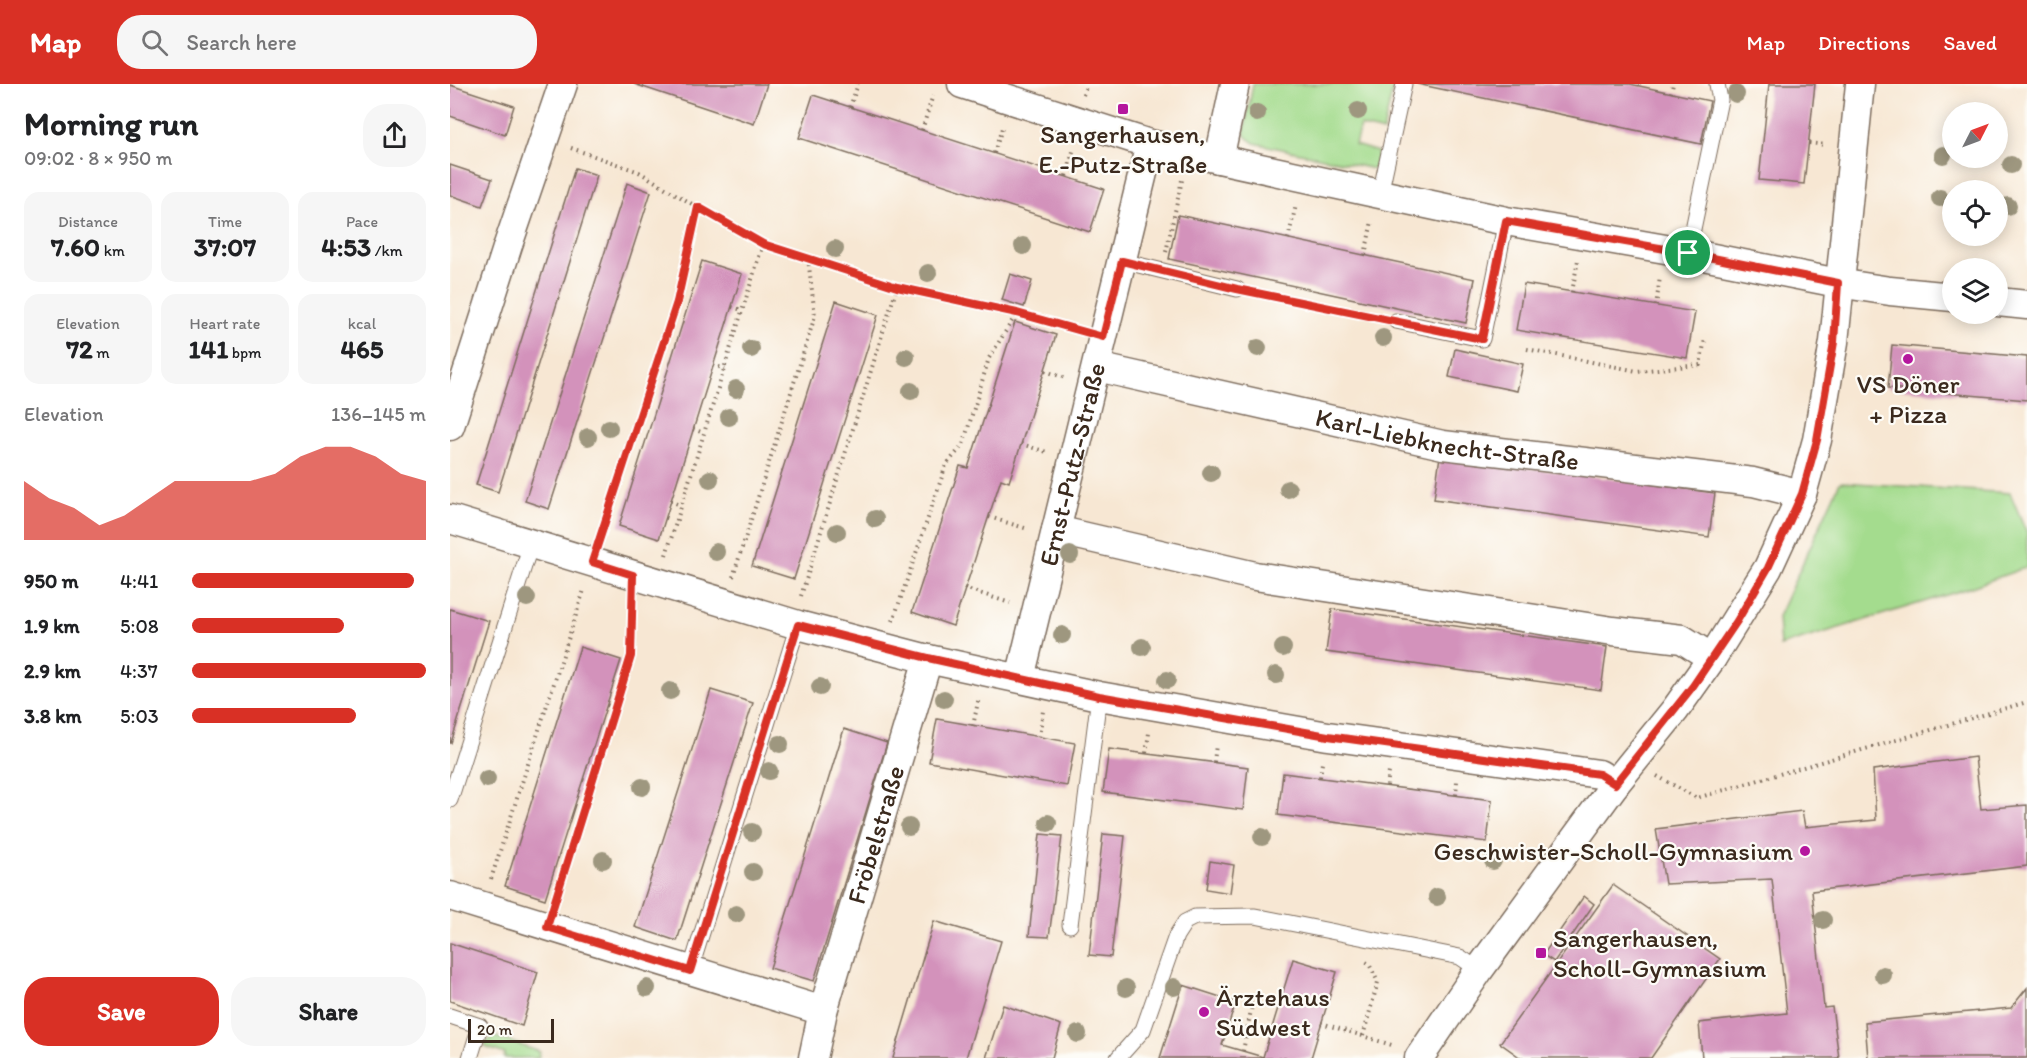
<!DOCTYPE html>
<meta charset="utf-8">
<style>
:root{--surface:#fff;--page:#f6f6f6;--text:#202124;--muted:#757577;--accent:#d93025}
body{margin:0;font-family:Itim,sans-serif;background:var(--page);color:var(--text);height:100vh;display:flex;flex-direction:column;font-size:22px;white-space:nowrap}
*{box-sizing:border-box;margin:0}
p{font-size:20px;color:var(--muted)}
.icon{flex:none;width:33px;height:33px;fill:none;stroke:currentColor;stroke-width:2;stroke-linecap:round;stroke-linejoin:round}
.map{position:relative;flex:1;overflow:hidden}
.panel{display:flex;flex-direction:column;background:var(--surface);width:450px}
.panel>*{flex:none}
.needle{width:39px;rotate:48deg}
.fabs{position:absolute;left:1492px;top:18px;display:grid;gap:12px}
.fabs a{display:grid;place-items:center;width:66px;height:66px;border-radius:50%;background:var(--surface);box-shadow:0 3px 15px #0003;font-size:30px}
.scale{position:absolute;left:18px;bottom:15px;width:86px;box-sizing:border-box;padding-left:6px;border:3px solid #3b2a1e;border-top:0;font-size:16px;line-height:21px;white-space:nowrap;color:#3b2a1e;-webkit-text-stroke:4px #fdfcf7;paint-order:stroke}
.pin{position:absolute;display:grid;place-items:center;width:51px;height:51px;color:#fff;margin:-26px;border:3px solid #fff;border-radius:50%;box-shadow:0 2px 6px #0007}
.round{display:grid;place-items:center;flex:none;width:63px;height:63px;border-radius:24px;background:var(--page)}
.head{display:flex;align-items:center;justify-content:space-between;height:102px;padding:0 24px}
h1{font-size:33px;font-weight:700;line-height:45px}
.stats{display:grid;grid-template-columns:repeat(3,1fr);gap:9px;height:102px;padding:6px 24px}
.stats div{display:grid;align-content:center;border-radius:15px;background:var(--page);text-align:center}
.stats b{font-size:26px;font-weight:700}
.stats small{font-size:16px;font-weight:400}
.stats p{font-size:16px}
.chart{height:168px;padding:12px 24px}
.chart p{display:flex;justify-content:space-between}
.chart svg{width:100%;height:108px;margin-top:6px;fill:var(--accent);opacity:.7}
.action{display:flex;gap:12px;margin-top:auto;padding:12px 24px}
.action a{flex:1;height:69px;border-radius:24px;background:var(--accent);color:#fff;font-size:24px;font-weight:700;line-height:69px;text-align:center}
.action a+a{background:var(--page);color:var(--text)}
ul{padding:0 24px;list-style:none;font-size:20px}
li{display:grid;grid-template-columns:96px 72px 1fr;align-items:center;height:45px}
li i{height:15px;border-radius:8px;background:var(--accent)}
header{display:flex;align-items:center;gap:36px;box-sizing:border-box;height:84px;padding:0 30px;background:var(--accent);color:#fff}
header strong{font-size:28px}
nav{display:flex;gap:33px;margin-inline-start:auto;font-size:21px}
.search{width:420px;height:54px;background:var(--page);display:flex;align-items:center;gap:15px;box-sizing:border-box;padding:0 21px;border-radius:24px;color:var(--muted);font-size:22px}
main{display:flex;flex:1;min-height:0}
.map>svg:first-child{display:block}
</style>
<header>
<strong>Map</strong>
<div class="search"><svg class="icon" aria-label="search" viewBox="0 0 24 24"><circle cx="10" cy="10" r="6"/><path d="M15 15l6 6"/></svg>Search here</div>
<nav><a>Map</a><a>Directions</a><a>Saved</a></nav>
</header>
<main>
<section class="panel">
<div class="head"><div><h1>Morning run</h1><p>09:02 · 8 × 950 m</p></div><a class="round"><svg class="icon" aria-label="share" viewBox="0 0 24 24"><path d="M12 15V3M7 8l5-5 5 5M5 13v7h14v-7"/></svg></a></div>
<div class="stats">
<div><p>Distance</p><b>7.60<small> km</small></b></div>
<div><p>Time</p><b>37:07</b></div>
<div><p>Pace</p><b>4:53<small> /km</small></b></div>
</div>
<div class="stats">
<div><p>Elevation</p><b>72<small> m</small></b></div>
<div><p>Heart rate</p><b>141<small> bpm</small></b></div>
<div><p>kcal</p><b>465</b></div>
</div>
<div class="chart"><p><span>Elevation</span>136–145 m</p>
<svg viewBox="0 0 160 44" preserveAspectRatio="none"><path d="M0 44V20L10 27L20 31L30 38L40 34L50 27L60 20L70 20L80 20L90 20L100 17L110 10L120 6L130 6L140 10L150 17L160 20V44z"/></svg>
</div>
<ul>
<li><b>950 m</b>4:41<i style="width:95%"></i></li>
<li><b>1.9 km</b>5:08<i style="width:65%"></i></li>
<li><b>2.9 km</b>4:37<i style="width:100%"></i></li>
<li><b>3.8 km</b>5:03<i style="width:70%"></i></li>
</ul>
<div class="action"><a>Save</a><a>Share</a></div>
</section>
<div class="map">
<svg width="1577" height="974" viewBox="0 0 1577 974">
<rect width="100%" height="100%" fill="#fdfcf7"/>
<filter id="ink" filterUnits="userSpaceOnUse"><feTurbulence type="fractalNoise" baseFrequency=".0167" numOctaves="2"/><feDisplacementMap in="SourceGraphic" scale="12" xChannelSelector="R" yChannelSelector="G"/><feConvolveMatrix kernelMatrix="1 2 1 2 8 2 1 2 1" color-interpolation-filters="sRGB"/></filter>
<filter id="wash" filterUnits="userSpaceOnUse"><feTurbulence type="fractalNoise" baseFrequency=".008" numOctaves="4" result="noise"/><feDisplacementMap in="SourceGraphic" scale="24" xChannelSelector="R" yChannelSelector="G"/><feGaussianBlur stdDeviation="1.35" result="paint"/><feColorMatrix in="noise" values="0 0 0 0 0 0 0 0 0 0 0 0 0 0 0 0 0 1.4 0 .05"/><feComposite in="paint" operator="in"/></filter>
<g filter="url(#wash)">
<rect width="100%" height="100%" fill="#f7e7d3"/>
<!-- green -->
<g fill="#a4dc8e" stroke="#708356" stroke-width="1.5">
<polygon points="803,0 944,0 933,48 910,42 905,61 928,68 924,85 804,59 796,53 794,49"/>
<polygon points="1390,398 1560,409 1577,449 1577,483 1516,505 1330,562 1328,533"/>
<polygon points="44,952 90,968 88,974 54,974 55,970 35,963 36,958"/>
</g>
<g id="blocks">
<!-- building -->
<g fill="#d392bb">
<polygon points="184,0 317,0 304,40"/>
<polygon points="967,0 1180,0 1260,17 1251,60"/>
<polygon points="1319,0 1365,0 1354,100 1309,96"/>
<polygon points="0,1 64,22 55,51 0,32"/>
<polygon points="363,11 654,105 640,148 349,54"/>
<polygon points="0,81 42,95 32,122 0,111"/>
<polygon points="125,84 147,91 48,408 26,401"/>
<polygon points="177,99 201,108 99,425 75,417"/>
<polygon points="728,131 1025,195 1016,239 719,175"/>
<polygon points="252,177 292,190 209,455 169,442"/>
<polygon points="560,190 582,197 574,223 552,216"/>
<polygon points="1074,200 1245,228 1237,274 1066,246"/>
<polygon points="386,217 428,231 344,495 302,482"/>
<polygon points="565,238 606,251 559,398 551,395 503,542 462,528 510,382 518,384"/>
<polygon points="1442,261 1577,273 1577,316 1438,304"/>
<polygon points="1005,265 1073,280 1067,307 999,293"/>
<polygon points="990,372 1265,409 1259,453 984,415"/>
<polygon points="0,525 39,537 1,659 0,659"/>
<polygon points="882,525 1157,563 1151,606 876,568"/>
<polygon points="130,563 171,576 95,815 55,802"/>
<polygon points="261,606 303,619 227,857 185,843"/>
<polygon points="487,635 625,659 617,702 479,678"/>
<polygon points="394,645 437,659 364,897 320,884"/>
<polygon points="659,665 798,683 793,726 653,708"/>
<polygon points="1525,673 1531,725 1577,721 1577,782 1362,807 1374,924 1382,923 1389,974 1252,974 1249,939 1337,929 1322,795 1215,800 1206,745 1352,727 1355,743 1426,736 1423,686"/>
<polygon points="833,689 1042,716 1037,758 828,731"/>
<polygon points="590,750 612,752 599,853 579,852"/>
<polygon points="653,750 675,752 661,873 639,871"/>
<polygon points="760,777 784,781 780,809 756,805"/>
<polygon points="1163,801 1270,875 1201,974 1071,974 1050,959"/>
<polygon points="1134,812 1144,820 1104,878 1093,871"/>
<polygon points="484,837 551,857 516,974 443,974"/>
<polygon points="0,859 88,888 72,942 0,917"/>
<polygon points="843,875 887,888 861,974 710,974 733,901 786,918 772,961 813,973"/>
<polygon points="1577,904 1577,974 1418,974 1415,938 1561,924"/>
<polygon points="553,921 611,941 602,974 536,974"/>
</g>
</g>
</g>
<g filter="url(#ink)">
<use href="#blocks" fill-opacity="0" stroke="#7d6c5d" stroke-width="1.5"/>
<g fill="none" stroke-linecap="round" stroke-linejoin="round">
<defs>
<g id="service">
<polyline points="930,110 954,0"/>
<polyline points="1238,169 1270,16 1267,0"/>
<polyline points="672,177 787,205"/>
<polyline points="946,237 1032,255 1056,137"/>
<polyline points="0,716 81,460"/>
<polyline points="620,841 649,612"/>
<polyline points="240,887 348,541"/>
<polyline points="0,932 30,942 20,974"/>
<polyline points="668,974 693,946 726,852 735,838 745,833 805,832 1010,873 1029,886"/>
</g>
<g id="minor">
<polyline points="512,0 700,60 930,110 1056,137 1238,169 1388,199 1440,207 1503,213"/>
<polyline points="769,75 785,0"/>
<polyline points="1548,218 1577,221"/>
<path id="s1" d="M647,283L993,361L1303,398L1352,410"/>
<polyline points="0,342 58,161 113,0"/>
<polyline points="0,435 348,541 478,575 649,612 878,652 1149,690 1165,700"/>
<polyline points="606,446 805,492 1163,547 1232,555 1262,574"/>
<path id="s2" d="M570,594L700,60"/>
<polyline points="0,812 373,927"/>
<path id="s3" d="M363,974L373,927L478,575"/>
<polyline points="969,974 1029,886 1165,700 1225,626 1262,574 1318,484 1352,410 1367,356 1384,258 1410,0"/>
</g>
</defs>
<!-- service casing -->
<use href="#service" stroke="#7d6c5d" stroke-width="17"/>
<!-- minor casing -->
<use href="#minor" stroke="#7d6c5d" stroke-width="31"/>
<!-- path -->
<g stroke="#7d6c5d" stroke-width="4" stroke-dasharray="1.5 4.5" stroke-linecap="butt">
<polyline points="1221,9 1223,0"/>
<polyline points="633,11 637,0"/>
<polyline points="400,23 408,0"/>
<polyline points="472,46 483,11"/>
<polyline points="1359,59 1376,61"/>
<polyline points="121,64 189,88 277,141 313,160 447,203 567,229 627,246"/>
<polyline points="544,69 553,41"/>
<polyline points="616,92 624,64"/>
<polyline points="838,155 846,121"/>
<polyline points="716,168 732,96"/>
<polyline points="915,171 922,137"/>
<polyline points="1122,208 1128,176"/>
<polyline points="808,209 927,233"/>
<polyline points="1206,222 1210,193"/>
<polyline points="282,223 292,226"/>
<polyline points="1077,265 1187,287 1250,281 1255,255"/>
<polyline points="263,281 275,285"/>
<polyline points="595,287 615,294"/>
<polyline points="243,345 254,349"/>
<polyline points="571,360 597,368"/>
<polyline points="220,417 231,421"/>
<polyline points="539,433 578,445"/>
<polyline points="151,453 227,218 248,123"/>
<polyline points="216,471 313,160"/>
<polyline points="283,493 365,232 358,174"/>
<polyline points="514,504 560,519"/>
<polyline points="351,512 447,203"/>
<polyline points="443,537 496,381 513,361 539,274 567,229"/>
<polyline points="157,621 165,624"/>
<polyline points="523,642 529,613"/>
<polyline points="589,653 593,627"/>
<polyline points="696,669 699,649"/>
<polyline points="764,678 766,661"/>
<polyline points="1207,692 1247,714 1577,618"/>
<polyline points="870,693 872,679"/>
<polyline points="133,696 142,699"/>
<polyline points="937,702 939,688"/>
<polyline points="1006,711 1007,697"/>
<polyline points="108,773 117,776"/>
<polyline points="41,795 134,506"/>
<polyline points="106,814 181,572 182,518"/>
<polyline points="871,939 945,962"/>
<polyline points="913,952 928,898 919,880 914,877"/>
<polyline points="793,967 802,921 796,912"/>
</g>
<!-- service -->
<use href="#service" stroke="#fff" stroke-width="15"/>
<!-- minor -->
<use href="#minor" stroke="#fff" stroke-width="28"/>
</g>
<!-- trees -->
<g fill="#9e977f">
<circle cx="1286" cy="10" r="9"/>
<circle cx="908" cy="27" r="9"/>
<circle cx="807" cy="29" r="9"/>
<circle cx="1493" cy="71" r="9"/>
<circle cx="1561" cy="81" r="9"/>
<circle cx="1490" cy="114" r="9"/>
<circle cx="1558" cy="122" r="9"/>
<circle cx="573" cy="162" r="9"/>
<circle cx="385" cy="165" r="9"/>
<circle cx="478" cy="189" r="9"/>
<circle cx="933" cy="254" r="9"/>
<circle cx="808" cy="264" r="9"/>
<circle cx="301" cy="265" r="9"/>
<circle cx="456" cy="273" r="9"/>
<circle cx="286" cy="305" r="9"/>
<circle cx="461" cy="307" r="9"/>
<circle cx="279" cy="333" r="9"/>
<circle cx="159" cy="344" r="9"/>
<circle cx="138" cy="353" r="9"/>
<circle cx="761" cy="389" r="9"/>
<circle cx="260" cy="395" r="9"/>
<circle cx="838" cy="405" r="9"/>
<circle cx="425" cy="435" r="9"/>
<circle cx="387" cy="448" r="9"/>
<circle cx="266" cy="468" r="9"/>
<circle cx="620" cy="471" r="9"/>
<circle cx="77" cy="514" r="9"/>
<circle cx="612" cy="551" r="9"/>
<circle cx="692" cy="563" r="9"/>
<circle cx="833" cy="564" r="9"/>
<circle cx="826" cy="591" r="9"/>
<circle cx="717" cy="596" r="9"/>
<circle cx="370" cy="603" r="9"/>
<circle cx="220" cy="607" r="9"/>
<circle cx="494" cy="615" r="9"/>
<circle cx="330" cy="660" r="9"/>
<circle cx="319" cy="687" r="9"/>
<circle cx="37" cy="695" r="9"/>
<circle cx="192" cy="703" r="9"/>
<circle cx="598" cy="739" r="9"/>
<circle cx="459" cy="743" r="9"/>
<circle cx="302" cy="748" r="9"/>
<circle cx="812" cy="753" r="9"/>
<circle cx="153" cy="776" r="9"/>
<circle cx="1043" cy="777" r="9"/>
<circle cx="303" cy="788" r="9"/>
<circle cx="987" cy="813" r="9"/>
<circle cx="286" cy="830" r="9"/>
<circle cx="1373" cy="836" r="9"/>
<circle cx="1433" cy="891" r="9"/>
<circle cx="724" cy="903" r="9"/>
<circle cx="197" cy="904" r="9"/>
<circle cx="676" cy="904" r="9"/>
<circle cx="628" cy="950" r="9"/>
</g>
</g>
<g fill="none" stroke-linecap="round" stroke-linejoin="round" filter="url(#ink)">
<defs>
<polygon id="route" points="248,123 313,160 447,203 567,229 653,253 672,177 787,205 1032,255 1056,137 1238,169 1388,199 1384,258 1367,356 1352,410 1318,484 1287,537 1243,602 1165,700 1149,690 878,652 649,612 478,574 348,541 240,887 97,843 181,572 183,491 142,478 227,218"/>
</defs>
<!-- route casing -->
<use href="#route" stroke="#fff" stroke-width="12"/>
<!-- route -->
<use href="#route" stroke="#d93025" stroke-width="8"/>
</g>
<!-- markers -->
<g fill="#b5179e" stroke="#fdfcf7" stroke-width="2">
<rect x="667" y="19" width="12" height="12" rx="3"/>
<circle cx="1458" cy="275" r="6"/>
<circle cx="1355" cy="767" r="6"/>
<rect x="1085" y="863" width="12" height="12" rx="3"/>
<circle cx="754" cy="928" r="6"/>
</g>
<g text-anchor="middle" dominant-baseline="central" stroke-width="4.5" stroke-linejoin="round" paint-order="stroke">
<!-- poi labels -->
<g font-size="26" fill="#3b2a1e" stroke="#fdfcf7">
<text x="673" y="50">Sangerhausen,<tspan x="673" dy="30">E.-Putz-Straße</tspan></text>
<text x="1458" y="300">VS Döner<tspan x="1458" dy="30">+ Pizza</tspan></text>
<text x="1343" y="767" text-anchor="end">Geschwister-Scholl-Gymnasium</text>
<text x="1103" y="854" text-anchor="start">Sangerhausen,<tspan x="1103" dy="30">Scholl-Gymnasium</tspan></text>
<text x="766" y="913" text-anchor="start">Ärztehaus<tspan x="766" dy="30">Südwest</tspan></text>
</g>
<!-- street labels -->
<g font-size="26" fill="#3b2a1e" stroke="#fdfcf7">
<text stroke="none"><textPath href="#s1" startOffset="358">Karl-Liebknecht-Straße</textPath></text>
<text stroke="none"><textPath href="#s2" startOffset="220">Ernst-Putz-Straße</textPath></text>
<text stroke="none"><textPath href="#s3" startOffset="232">Fröbelstraße</textPath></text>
</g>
</g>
</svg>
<div class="fabs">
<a><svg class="needle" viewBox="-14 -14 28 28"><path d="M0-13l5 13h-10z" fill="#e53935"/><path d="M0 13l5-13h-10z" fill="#757577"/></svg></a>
<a><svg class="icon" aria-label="locate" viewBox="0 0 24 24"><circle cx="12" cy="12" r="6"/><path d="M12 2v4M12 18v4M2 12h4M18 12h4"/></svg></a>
<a><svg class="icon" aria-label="layers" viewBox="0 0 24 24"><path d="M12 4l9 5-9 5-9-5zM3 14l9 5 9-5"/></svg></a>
</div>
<div class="scale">20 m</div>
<div class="pin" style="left:1238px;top:169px;background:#1e9e55"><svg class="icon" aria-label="arrive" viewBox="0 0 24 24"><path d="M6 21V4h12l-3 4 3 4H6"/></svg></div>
</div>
</main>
